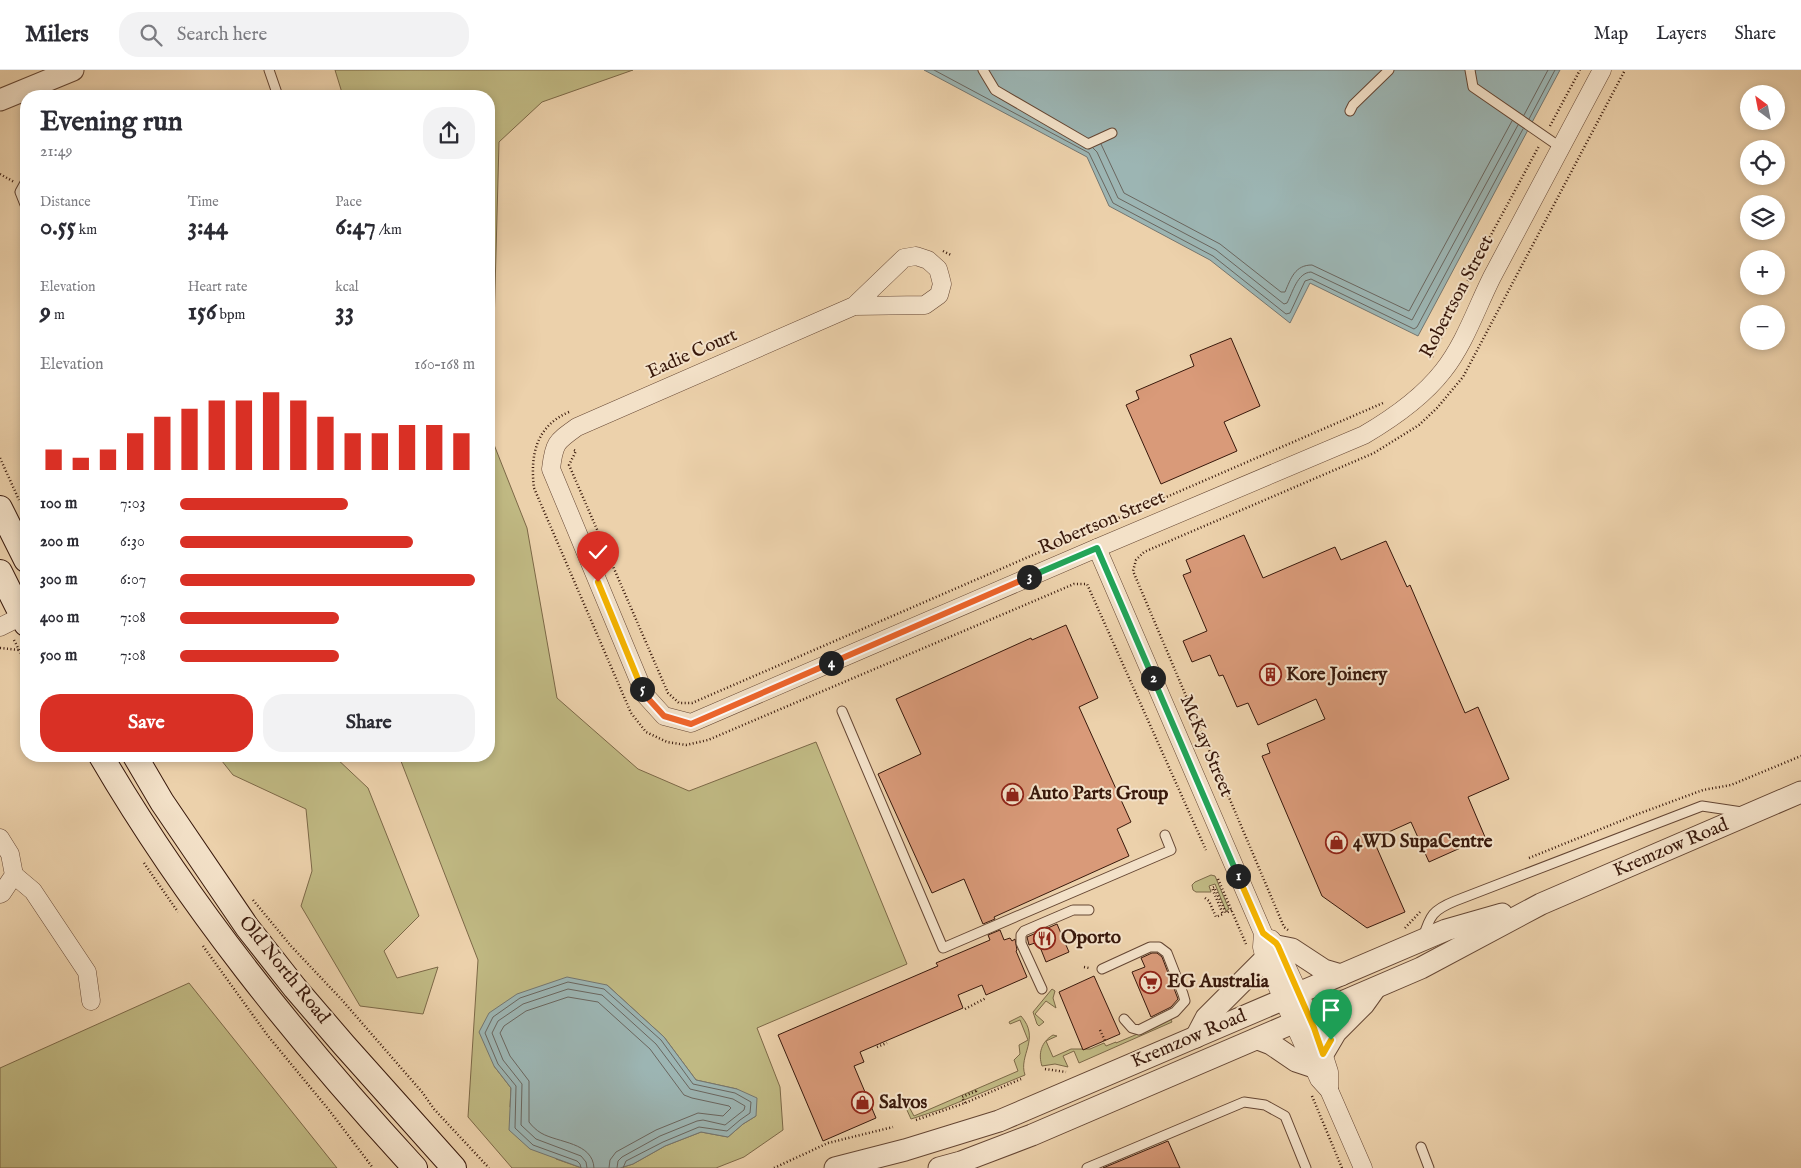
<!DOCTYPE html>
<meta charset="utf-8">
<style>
:root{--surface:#fff;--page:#f2f2f3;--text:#2b2b33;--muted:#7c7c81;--line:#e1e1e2;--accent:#d93025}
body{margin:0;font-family:"IM FELL English",serif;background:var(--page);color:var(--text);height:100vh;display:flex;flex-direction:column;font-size:19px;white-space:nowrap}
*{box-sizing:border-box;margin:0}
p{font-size:16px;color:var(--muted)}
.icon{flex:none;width:28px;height:28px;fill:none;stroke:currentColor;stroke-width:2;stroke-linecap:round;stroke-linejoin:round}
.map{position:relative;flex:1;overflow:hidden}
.drawer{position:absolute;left:20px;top:20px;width:475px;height:672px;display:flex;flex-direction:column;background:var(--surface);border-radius:20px;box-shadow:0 2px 8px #0003}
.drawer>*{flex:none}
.needle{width:32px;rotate:328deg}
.tools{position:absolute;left:1740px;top:15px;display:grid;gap:10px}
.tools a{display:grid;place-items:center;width:45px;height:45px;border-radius:50%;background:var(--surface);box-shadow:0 2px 8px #0003;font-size:25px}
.pin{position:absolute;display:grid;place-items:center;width:42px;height:42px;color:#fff;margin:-51px -21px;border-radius:50% 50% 50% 0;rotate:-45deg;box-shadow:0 0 5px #0007}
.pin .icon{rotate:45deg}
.km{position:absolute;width:25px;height:25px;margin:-12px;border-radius:50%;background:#222;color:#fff;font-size:14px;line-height:25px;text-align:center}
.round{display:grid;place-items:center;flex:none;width:52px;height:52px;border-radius:20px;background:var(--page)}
.summary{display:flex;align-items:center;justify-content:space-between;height:85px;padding:0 20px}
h1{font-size:28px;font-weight:700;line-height:38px}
.stats{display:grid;grid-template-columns:repeat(3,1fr);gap:8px;height:85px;padding:5px 20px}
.stats div{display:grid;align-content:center}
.stats b{font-size:25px;font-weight:700}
.stats small{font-size:14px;font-weight:400}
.stats p{font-size:14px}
.chart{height:140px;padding:10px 20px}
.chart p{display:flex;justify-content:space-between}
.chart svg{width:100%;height:90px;margin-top:5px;stroke:var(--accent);stroke-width:6}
.cta{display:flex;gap:10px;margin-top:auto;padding:10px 20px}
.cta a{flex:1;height:58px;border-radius:20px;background:var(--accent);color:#fff;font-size:20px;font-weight:700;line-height:58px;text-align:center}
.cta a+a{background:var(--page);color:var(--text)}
ul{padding:0 20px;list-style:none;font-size:16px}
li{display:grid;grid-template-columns:80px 60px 1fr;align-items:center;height:38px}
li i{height:12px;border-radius:6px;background:var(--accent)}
header{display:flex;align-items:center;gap:30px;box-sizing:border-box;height:70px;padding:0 25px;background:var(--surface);border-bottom:1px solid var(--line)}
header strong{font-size:24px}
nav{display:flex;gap:28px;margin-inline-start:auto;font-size:18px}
.search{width:350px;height:45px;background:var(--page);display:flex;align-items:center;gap:12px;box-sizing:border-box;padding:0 18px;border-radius:20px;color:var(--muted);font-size:19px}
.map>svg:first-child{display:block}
</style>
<header>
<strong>Milers</strong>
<div class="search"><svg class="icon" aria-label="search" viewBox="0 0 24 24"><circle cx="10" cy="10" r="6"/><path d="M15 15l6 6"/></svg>Search here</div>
<nav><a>Map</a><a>Layers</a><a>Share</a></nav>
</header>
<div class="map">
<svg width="1801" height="1098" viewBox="0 0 1801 1098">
<rect width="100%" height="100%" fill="#ecd1ab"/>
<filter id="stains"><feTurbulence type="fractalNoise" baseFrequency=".004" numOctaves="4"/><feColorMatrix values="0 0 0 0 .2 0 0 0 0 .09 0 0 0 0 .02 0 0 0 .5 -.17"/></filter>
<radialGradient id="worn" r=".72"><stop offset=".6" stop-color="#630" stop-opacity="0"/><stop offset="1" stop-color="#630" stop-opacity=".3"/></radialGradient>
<!-- green -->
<g fill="#c0b983" stroke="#7c6847">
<polygon points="335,0 633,0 542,32 499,72 491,367 527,458 557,628 638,699 689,721 816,672 907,894 757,958 780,1017 783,1060 744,1087 716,1098 620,1098 633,1094 665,1076 701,1062 728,1067 743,1054 756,1046 737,1019 696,1010 664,967 607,915 494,996 511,1018 510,1037 556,1089 582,1098 512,1098 468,1047 478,890 399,686 489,686 489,26 343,26"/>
<polygon points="218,686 334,686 368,718 419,846 384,881 397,908 438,897 423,944 360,936 301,836 312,801 306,739 233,705"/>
<polygon points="1211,805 1215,806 1229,839 1226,841 1215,814 1209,816 1211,822 1196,822 1193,820 1192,815 1195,812"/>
<polygon points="189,913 337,1098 0,1098 0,998"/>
<polygon points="1052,919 1055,921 1053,928 1056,938 1046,931 1035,944 1044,952 1039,956 1037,954 1033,942"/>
<path d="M1021,946C1041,969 1018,985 1025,1005L942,1039L911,1049L906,1038L908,1035L914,1046L1018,1001L1014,990L1020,984L1019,975L1028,970L1020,950L1010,954L1009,952Z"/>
<path d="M1170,948L1172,952L1079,993L1074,981L1063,986L1068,997L1055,994L1042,996C1038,984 1041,972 1053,965L1057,966L1046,971L1053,987L1071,979H1090L1104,973L1106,976L1116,972V973L1159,955L1162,952Z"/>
</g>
<!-- water -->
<g fill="#9cb5b3" stroke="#747670">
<polygon points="924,0 1560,0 1418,266 1310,213 1290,253 1210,190 1109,136 1087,87"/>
<polygon points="567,907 607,915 664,967 696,1010 737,1019 757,1028 756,1046 743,1054 728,1067 701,1062 665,1076 633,1094 620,1098 582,1098 530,1079 509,1060 511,1018 494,996 479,962 489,943 517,924"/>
</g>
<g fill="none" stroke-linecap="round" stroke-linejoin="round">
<!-- shore -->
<g stroke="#6a665f" stroke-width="1">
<polyline points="934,0 1089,83 1113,133 1213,186 1286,244 1290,243 1305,211 1311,209 1414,259 1417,257 1523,59"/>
<polyline points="1524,45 1548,0"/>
<polyline points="1529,49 1555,0"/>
<path d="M1101,74L1124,123L1220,174L1281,222H1285C1291,208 1295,195 1312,195L1409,241L1512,51"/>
<path d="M1093,78L1097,82L1118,128L1216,180L1284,234L1287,233C1293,222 1297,203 1311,202L1412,250L1518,55"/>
<polyline points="581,1098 580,1094 577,1091 533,1075 515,1058 516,1016 498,994 485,963 493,947 520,928 568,912 604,919 661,970 693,1014 735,1023 751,1032 750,1043 740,1050 727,1061 699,1057 663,1072 626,1091 623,1098"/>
<polyline points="587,1098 586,1092 581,1086 536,1069 521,1055 522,1014 503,990 492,963 498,951 523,934 568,919 602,925 656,974 690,1019 733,1029 745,1036 744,1040 725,1055 703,1050 697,1051 660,1066 622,1087 618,1091 617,1098"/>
<path d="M594,1098C593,1072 558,1073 541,1063C536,1060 532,1056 529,1052V1011L510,986L500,963L504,956L526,941L568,927L598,932L650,979L684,1025L692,1028L729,1036L731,1038L723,1046L698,1043L656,1060L616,1082L610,1090L609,1098"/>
</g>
</g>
<!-- building -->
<g fill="#d99a79" stroke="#38180b">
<polygon points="1231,268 1260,336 1224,352 1237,381 1161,414 1126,335 1139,329 1136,321 1194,296 1190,285"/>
<polygon points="1244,465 1263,508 1335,477 1341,490 1386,471 1407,517 1410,515 1465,643 1478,637 1509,709 1468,727 1485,767 1429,792 1411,752 1373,769 1405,842 1367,858 1322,826 1262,686 1270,683 1267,674 1325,649 1316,629 1258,655 1248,633 1237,637 1223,605 1219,606 1210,585 1192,592 1183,571 1207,561 1183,505 1191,502 1186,490"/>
<polygon points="1066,555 1098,628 1079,637 1131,752 1117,759 1129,786 994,847 995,849 983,854 964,809 932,823 878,704 921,684 896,629 1031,568 1032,570"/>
<polygon points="1057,854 1069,882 1046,892 1038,872 1029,875 1027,867"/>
<polygon points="1000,860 1004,870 1010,868 1012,871 1015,869 1017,880 1016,881 1027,907 986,925 982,915 958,925 963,938 860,982 864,992 854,996 876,1048 823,1071 778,965 938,896 936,893 990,870 988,865"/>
<polygon points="1152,883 1157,883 1162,887 1178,929 1171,937 1151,947 1132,902 1145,897 1141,888"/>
<polygon points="1094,906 1120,964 1083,980 1059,922"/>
<polygon points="1168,1071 1180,1098 1103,1098"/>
</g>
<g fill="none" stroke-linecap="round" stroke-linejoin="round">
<defs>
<g id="service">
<polyline points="269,0 278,26"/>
<polyline points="983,0 995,20 1088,74 1112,63"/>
<polyline points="1470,0 1473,17 1560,77"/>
<polyline points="1350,41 1353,35 1389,0"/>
<polyline points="26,111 20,122 26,137"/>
<polyline points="842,641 943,878 1171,780 1165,765"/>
<path d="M1423,868C1430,845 1433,840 1455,831L1702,736L1742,742"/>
<polyline points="1102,899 1150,877 1159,877 1167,883 1183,924 1185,931 1175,942 1139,960 1132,958 1124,949"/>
<polyline points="1042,919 1021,873 1021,865 1024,861 1073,840 1089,840"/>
<polyline points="1421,1077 1429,1098"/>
<polyline points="1087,1098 1244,1032 1265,1035 1285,1046 1306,1098"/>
</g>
<g id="minor">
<path d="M854,236L925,235L939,225L942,214L940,206L938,199L928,190L916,186L904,188L854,236L577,357C556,372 554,373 551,399L645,625L664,646L691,653L1097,478L1364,365C1393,348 1422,328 1443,301C1465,273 1476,239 1492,207C1528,138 1565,69 1602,0"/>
<polyline points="1097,478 1263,863 1262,877 1265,889 1319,1009 1329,1020 1363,1098"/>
<polyline points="0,557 22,546"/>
<polyline points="0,768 10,784 14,805 2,823 0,824"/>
<polyline points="14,805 33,821 87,902 91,931"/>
<polyline points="1271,869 1277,876 1315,958 1329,1002 1329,1020"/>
</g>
<g id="tertiary">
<polyline points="0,30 73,0"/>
<polyline points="1277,876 1292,879 1324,900 1341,905"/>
<polyline points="1196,967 1206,948 1265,889"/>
<polyline points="1258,969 1271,974 1296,991 1314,997"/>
<polyline points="1323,984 1336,962 1364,934 1374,920"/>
<polyline points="835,1098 905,1080 999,1051 1446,860 1502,844"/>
<polyline points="939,1098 961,1092 1032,1065 1421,898 1541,834 1801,722"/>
</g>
<g id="secondary">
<polyline points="0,438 26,490"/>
<polyline points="0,502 26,554"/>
<path d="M101,686C188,835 298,971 415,1098"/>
<polyline points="135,686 162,732 247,857 295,918 344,975 454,1098"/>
</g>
</defs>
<!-- service casing -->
<use href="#service" stroke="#654633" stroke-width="11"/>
<!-- minor casing -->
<use href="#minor" stroke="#654633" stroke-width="19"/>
<!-- tertiary casing -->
<use href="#tertiary" stroke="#654633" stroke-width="23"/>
<!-- secondary casing -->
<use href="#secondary" stroke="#38180b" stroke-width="26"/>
<!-- path -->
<g stroke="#38180b" stroke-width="2.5" stroke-dasharray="1 2.5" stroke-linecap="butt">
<polyline points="1550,56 1580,0"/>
<polyline points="0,104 14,112"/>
<polyline points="943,181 951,185"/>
<polyline points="1432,287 1478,189 1539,76"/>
<path d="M569,342C536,356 530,385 534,418L631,643L646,662L667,672L686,675L708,670L1074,514H1087L1206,780"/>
<polyline points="574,380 576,381 569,395 668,623 679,633 692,633 1383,333"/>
<polyline points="0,388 19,430"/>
<polyline points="14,570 26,593"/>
<polyline points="0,578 19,580"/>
<polyline points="1529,788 1638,744 1703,720 1731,715 1801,686"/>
<polyline points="144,793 178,842"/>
<polyline points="1218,809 1246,874"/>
<polyline points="1205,828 1209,831 1216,847 1223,844 1212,818 1214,817 1226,843 1232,840"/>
<polyline points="253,830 291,876 342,930 422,1022 434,1039 489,1098"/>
<polyline points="1405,858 1420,842"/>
<polyline points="1288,860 1284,857 1133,501 1136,490 1144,482 1374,383 1419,355 1437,338 1463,307 1625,0"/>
<polyline points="203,876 268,966 329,1040 373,1098"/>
<polyline points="1084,897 1089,898"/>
<polyline points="965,939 986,928"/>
<polyline points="1100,960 1105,971"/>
<polyline points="877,977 887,973"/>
<polyline points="1045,999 1066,1002"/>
<polyline points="1312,1026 1342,1098"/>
<polyline points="965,1033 962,1027 976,1021 975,1019"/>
<polyline points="916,1050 965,1033 1021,1009"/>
<polyline points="774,1098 828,1073 893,1057"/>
</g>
<!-- service -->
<use href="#service" stroke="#f3e1c8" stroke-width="9"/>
<!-- minor -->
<use href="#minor" stroke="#f3e1c8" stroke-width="18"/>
<!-- tertiary -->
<use href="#tertiary" stroke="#f3e1c8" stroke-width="21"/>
<!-- secondary -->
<use href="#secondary" stroke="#f3e1c8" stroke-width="24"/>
</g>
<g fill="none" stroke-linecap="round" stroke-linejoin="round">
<defs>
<polyline id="split-1" points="1238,806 1263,863 1276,873 1278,876 1314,958 1323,984 1331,970"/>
<polyline id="split-2" points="1153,608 1238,806"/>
<polyline id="split-3" points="1029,507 1097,478 1153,608"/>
<polyline id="split-4" points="831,593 1029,507"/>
<polyline id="split-5" points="642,619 645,625 664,646 691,654 831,593"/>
<polyline id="split-6" points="598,512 642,619"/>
</defs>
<!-- split-1 casing -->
<use href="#split-1" stroke="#fff" stroke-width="10"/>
<!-- split-2 casing -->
<use href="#split-2" stroke="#fff" stroke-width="10"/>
<!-- split-3 casing -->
<use href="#split-3" stroke="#fff" stroke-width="10"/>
<!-- split-4 casing -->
<use href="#split-4" stroke="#fff" stroke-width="10"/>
<!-- split-5 casing -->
<use href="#split-5" stroke="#fff" stroke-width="10"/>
<!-- split-6 casing -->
<use href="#split-6" stroke="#fff" stroke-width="10"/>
<!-- split-1 -->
<use href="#split-1" stroke="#f5b400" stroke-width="6"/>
<!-- split-2 -->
<use href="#split-2" stroke="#22a559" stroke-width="6"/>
<!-- split-3 -->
<use href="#split-3" stroke="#22a559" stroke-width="6"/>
<!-- split-4 -->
<use href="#split-4" stroke="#f0652b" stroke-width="6"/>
<!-- split-5 -->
<use href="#split-5" stroke="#f0652b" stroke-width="6"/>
<!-- split-6 -->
<use href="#split-6" stroke="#f5b400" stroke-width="6"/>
</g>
<!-- icons -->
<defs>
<symbol id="building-ring" viewBox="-11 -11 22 22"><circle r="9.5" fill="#f3e1c8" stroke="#8f2418" stroke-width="1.5"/><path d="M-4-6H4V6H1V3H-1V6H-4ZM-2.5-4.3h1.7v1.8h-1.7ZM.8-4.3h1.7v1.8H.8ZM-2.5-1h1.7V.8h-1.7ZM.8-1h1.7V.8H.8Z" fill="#8f2418"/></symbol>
<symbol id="shop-ring" viewBox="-11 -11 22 22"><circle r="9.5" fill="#f3e1c8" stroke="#8f2418" stroke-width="1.5"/><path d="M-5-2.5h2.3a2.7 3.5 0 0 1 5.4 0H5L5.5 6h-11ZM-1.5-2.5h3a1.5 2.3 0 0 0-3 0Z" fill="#8f2418"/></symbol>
<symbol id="restaurant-ring" viewBox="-11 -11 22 22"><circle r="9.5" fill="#f3e1c8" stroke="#8f2418" stroke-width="1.5"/><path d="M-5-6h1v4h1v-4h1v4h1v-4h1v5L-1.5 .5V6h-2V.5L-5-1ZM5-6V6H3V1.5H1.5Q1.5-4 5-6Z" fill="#8f2418"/></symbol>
<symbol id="supermarket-ring" viewBox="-11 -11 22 22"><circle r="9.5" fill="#f3e1c8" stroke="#8f2418" stroke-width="1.5"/><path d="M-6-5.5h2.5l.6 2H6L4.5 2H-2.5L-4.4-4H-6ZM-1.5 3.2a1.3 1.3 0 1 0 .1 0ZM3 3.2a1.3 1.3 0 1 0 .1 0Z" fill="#8f2418"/></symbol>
</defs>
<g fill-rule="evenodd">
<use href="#building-ring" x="1258" y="592" width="25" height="25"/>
<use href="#shop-ring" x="1000" y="712" width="25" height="25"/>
<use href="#shop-ring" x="1324" y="760" width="25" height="25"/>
<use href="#restaurant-ring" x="1032" y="856" width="25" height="25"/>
<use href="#supermarket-ring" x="1138" y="900" width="25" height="25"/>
<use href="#shop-ring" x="850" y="1020" width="25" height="25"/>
</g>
<g text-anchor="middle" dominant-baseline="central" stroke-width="4" stroke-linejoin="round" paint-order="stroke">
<!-- street labels -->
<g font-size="19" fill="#38180b" stroke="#f3e1c8">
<text transform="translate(1457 227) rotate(-62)">Robertson Street</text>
<text transform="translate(692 284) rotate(-24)">Eadie Court</text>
<text transform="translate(1102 453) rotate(-23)">Robertson Street</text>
<text transform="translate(1206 676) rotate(67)">McKay Street</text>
<text transform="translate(1671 778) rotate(-23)">Kremzow Road</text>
<text transform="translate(284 900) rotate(51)">Old North Road</text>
<text transform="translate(1189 969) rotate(-23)">Kremzow Road</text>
</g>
<!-- poi labels -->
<g font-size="19" font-weight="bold" fill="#38180b" stroke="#f3e1c8" text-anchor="start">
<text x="1286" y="605">Kore Joinery</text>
<text x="1029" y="724">Auto Parts Group</text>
<text x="1353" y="772">4WD SupaCentre</text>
<text x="1061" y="868">Oporto</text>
<text x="1167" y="912">EG Australia</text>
<text x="879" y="1033">Salvos</text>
</g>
</g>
<rect width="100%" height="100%" filter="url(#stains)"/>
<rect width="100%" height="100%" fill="url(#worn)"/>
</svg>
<div class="tools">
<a><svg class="needle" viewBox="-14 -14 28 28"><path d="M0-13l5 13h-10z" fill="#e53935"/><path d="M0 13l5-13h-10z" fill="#7c7c81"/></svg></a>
<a><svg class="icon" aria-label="locate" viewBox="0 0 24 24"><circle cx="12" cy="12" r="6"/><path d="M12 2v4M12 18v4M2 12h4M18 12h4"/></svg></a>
<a><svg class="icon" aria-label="layers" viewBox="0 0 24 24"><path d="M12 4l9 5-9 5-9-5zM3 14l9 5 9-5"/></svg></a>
<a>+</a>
<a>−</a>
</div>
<div class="pin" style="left:1331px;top:970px;background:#1e9e55"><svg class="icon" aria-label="arrive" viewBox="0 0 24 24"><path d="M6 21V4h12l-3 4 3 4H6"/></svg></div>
<div class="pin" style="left:598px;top:512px;background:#d93025"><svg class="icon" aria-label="check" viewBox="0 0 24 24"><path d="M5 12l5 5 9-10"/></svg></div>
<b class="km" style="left:1238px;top:806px">1</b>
<b class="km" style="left:1153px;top:608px">2</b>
<b class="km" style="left:1029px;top:507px">3</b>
<b class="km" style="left:831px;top:593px">4</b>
<b class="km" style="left:642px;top:619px">5</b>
<section class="drawer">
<div class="summary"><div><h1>Evening run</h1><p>21:49</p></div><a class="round"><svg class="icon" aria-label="share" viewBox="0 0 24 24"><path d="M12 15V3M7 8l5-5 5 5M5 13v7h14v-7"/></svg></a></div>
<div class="stats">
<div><p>Distance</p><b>0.55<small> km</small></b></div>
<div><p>Time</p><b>3:44</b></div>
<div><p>Pace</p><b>6:47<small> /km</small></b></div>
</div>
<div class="stats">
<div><p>Elevation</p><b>9<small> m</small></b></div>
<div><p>Heart rate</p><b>156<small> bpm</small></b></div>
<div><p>kcal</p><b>33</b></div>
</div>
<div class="chart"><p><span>Elevation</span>160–168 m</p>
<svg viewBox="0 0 160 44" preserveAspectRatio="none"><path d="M5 44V34M15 44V38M25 44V34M35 44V26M45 44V18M55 44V14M65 44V10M75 44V10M85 44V6M95 44V10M105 44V18M115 44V26M125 44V26M135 44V22M145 44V22M155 44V26"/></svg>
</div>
<ul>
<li><b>100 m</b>7:03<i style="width:57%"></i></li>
<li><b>200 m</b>6:30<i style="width:79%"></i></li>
<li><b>300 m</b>6:07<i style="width:100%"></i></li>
<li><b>400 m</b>7:08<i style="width:54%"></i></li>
<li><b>500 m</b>7:08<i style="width:54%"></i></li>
</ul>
<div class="cta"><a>Save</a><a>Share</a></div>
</section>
</div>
